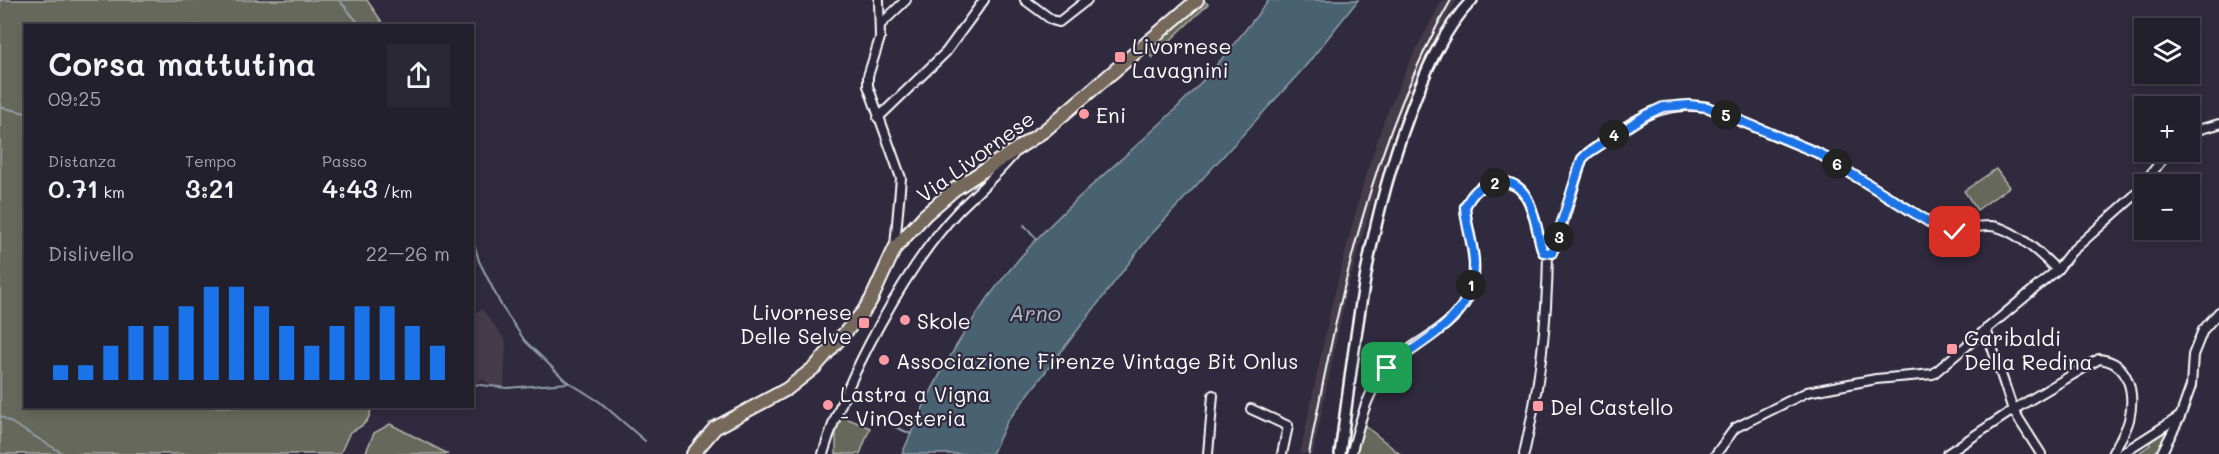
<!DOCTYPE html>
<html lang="it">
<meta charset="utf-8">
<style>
:root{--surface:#23202e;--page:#2b2836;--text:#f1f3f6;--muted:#a3a3aa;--line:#403e4a;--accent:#1a73e8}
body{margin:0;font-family:Mali,sans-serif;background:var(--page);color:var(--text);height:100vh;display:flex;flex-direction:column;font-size:22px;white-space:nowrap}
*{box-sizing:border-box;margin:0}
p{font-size:20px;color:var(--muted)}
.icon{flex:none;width:33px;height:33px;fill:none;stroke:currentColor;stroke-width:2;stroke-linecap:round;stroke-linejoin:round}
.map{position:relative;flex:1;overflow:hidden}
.sheet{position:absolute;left:24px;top:24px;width:450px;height:384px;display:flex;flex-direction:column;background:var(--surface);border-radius:0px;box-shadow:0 3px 9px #0003,0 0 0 2px var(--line)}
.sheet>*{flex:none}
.tools{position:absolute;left:2134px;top:18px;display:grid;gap:12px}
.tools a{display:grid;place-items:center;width:66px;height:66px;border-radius:0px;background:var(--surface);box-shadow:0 3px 9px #0003,0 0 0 2px var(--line);font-size:30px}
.pin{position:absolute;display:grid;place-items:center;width:51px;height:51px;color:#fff;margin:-26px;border-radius:12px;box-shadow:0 3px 9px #0006}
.km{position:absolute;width:30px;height:30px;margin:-15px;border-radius:50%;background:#222;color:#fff;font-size:16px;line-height:30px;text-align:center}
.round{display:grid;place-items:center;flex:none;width:63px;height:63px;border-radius:0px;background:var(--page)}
.overview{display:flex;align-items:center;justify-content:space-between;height:102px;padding:0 24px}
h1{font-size:33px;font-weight:600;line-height:45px}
.figures{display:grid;grid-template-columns:repeat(3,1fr);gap:9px;height:102px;padding:6px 24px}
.figures div{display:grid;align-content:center}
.figures b{font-size:26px;font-weight:600}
.figures small{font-size:16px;font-weight:400}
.figures p{font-size:16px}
.chart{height:168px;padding:12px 24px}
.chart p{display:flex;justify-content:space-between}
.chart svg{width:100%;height:108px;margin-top:6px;stroke:var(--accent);stroke-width:6}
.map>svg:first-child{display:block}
</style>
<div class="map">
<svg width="2219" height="454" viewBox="0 0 2219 454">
<rect width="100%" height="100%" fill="#2f2a3d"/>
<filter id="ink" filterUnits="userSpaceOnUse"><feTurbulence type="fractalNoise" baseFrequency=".0167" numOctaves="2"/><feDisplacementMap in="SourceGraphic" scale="12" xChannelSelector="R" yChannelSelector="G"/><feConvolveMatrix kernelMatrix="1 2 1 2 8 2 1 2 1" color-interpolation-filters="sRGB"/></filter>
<g filter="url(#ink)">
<!-- built -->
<g fill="#453a4a">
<polygon points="1442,0 1457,0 1425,56 1393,133 1347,290 1313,454 1300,454 1332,303 1364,180 1384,120 1409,63"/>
<polygon points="482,309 506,341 504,387 492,387 483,379 477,381 473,391 473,314"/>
</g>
<!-- green -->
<g fill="#65685a" stroke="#b2b4ac" stroke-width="1.5">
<path d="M0,0H367L384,25L26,26V406L371,407C371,421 362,427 350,432L340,454H0Z"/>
<polygon points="1203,0 1208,4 1152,58 1145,49"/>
<polygon points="1996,169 2009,187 1977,210 1964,191"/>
<polygon points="841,416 870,428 860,454 836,454 836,432"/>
<polygon points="390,424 448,454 365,454 374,433"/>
<polygon points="1364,425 1400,454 1356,454"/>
<polygon points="2169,429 2157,454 2141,454 2140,452 2150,445 2149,442"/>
</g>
<!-- water -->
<path fill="#496272" stroke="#92a1aa" stroke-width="1.5" d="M1269,0H1358L1304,68L1149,237L1007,422L992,454H902C934,377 977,303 1034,242C1074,198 1121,161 1164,120C1203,84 1236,42 1269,0Z"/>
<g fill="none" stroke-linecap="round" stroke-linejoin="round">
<!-- stream -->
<g stroke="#92a1aa" stroke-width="2">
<polyline points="339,0 361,26"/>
<polyline points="0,107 26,113"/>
<polyline points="1024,225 1037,239"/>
<polyline points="472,236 479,261 502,307 525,341 565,380 600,402 645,441"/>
<polyline points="472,384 507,388 568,383"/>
<polyline points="0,416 64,454"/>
<polyline points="893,426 911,434"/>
</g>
<defs>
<g id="minor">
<polyline points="879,0 880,38 868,76 868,86 901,178 895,246"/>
<polyline points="1025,0 1052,20 1059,22 1087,0"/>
<polyline points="881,24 906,0"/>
<polyline points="878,118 946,52 984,0"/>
<polyline points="2190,132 2219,124"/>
<path d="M1548,254L1556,246L1582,159L1588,153C1628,125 1655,100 1707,107L1818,153L1937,227C1961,234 1965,227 1987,226C2010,224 2042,255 2057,270"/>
<polyline points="1986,329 2013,410 2041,454"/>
<polyline points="1251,409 1288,426 1282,454"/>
<path d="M823,454C845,381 906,265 959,210C978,191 997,175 1014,154"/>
<polyline points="1208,454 1213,395"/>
<path d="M1351,454C1360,424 1365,395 1386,370C1415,335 1468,329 1474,276C1476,252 1467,230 1465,207C1472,193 1480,184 1496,182C1535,178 1534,227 1543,252L1548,254"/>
<path d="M1524,454C1540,384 1547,326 1548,254"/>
<polyline points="1716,454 1735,428 1807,392 1876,379 1933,374 2057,270 2071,252 2134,196 2168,152"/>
<path d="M1947,454L2013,410L2099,359C2130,362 2135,394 2129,420C2126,432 2118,443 2112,454"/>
<polyline points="2121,454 2179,417"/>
<polyline points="2161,454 2180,417 2191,386 2193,355 2203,330 2219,312"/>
</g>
<path id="tertiary" d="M1340,454C1356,334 1366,230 1409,115C1424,74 1442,31 1472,0"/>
<polyline id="primary" points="693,454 715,428 787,389 815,367 863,312 871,300 895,248 925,215 955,189 1044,131 1197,0"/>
</defs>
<!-- minor casing -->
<use href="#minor" stroke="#fff" stroke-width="12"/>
<!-- tertiary casing -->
<use href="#tertiary" stroke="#fff" stroke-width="14"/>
<!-- primary casing -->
<use href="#primary" stroke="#fff" stroke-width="16"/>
<!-- minor -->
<use href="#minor" stroke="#2f2a3d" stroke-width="8"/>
<!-- tertiary -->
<use href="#tertiary" stroke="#2f2a3d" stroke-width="9"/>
<!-- primary -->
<use href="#primary" stroke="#76695c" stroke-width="12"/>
<!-- rail -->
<path stroke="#fff" stroke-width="2" d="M1309,454C1339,298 1372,139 1451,0"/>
</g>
</g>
<g fill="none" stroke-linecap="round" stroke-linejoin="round" filter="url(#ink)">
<defs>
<path id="route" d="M1387,368C1425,338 1476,318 1474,262C1473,243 1466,226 1465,207C1472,193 1480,184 1496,182C1535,178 1534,227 1543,252L1552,253L1582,159L1588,153L1646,115L1663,107L1689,105L1707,107L1818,153L1937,227L1955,232"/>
</defs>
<!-- route casing -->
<use href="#route" stroke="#fff" stroke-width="12"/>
<!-- route -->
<use href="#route" stroke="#1a73e8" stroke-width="8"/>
</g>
<!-- markers -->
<g fill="#ff9aa2" stroke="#2f2a3d" stroke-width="2">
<rect x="1114" y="51" width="12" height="12" rx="3"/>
<circle cx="1084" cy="114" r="6"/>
<circle cx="905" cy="320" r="6"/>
<rect x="858" y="317" width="12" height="12" rx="3"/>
<rect x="1946" y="343" width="12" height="12" rx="3"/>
<circle cx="884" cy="360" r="6"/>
<circle cx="828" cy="405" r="6"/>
<rect x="1532" y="400" width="12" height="12" rx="3"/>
</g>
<g text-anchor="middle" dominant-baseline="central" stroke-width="4.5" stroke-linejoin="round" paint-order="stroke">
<!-- poi labels -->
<g font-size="21" fill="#fff" stroke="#2f2a3d" text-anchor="start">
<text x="1132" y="45">Livornese<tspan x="1132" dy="24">Lavagnini</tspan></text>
<text x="1096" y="114">Eni</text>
<text x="852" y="311" text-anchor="end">Livornese<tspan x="852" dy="24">Delle Selve</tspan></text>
<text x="917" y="320">Skole</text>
<text x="1964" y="337">Garibaldi<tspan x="1964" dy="24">Della Redina</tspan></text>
<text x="896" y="360">Associazione Firenze Vintage Bit Onlus</text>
<text x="840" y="393">Lastra a Vigna<tspan x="840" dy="24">- VinOsteria</tspan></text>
<text x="1550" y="406">Del Castello</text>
</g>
<!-- street labels -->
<g font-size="21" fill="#fff" stroke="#2f2a3d">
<text transform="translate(975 156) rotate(-36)">Via Livornese</text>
</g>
<!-- water labels -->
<g font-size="22" font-style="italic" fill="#adb8c0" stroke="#2f2a3d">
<text x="1035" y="312">Arno</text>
</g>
</g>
</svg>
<div class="tools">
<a><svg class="icon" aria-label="layers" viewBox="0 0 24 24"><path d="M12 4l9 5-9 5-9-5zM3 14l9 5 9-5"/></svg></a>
<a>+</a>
<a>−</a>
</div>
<div class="pin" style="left:1387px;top:368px;background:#1e9e55"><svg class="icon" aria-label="arrive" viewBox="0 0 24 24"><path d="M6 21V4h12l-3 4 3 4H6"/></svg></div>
<div class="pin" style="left:1955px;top:232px;background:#d93025"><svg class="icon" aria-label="check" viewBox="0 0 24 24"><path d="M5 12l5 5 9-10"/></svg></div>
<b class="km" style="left:1471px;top:285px">1</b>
<b class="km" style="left:1495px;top:183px">2</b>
<b class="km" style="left:1559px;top:237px">3</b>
<b class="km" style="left:1614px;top:135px">4</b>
<b class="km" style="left:1726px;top:115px">5</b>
<b class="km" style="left:1837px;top:164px">6</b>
<section class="sheet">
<div class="overview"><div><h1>Corsa mattutina</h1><p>09:25</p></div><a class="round"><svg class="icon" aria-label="share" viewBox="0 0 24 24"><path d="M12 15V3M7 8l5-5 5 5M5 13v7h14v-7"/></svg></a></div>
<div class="figures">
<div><p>Distanza</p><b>0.71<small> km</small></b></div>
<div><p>Tempo</p><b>3:21</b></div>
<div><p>Passo</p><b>4:43<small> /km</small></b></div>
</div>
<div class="chart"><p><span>Dislivello</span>22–26 m</p>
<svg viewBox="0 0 160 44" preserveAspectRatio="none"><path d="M5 44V38M15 44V38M25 44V30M35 44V22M45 44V22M55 44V14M65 44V6M75 44V6M85 44V14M95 44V22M105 44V30M115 44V22M125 44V14M135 44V14M145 44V22M155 44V30"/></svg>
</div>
</section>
</div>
